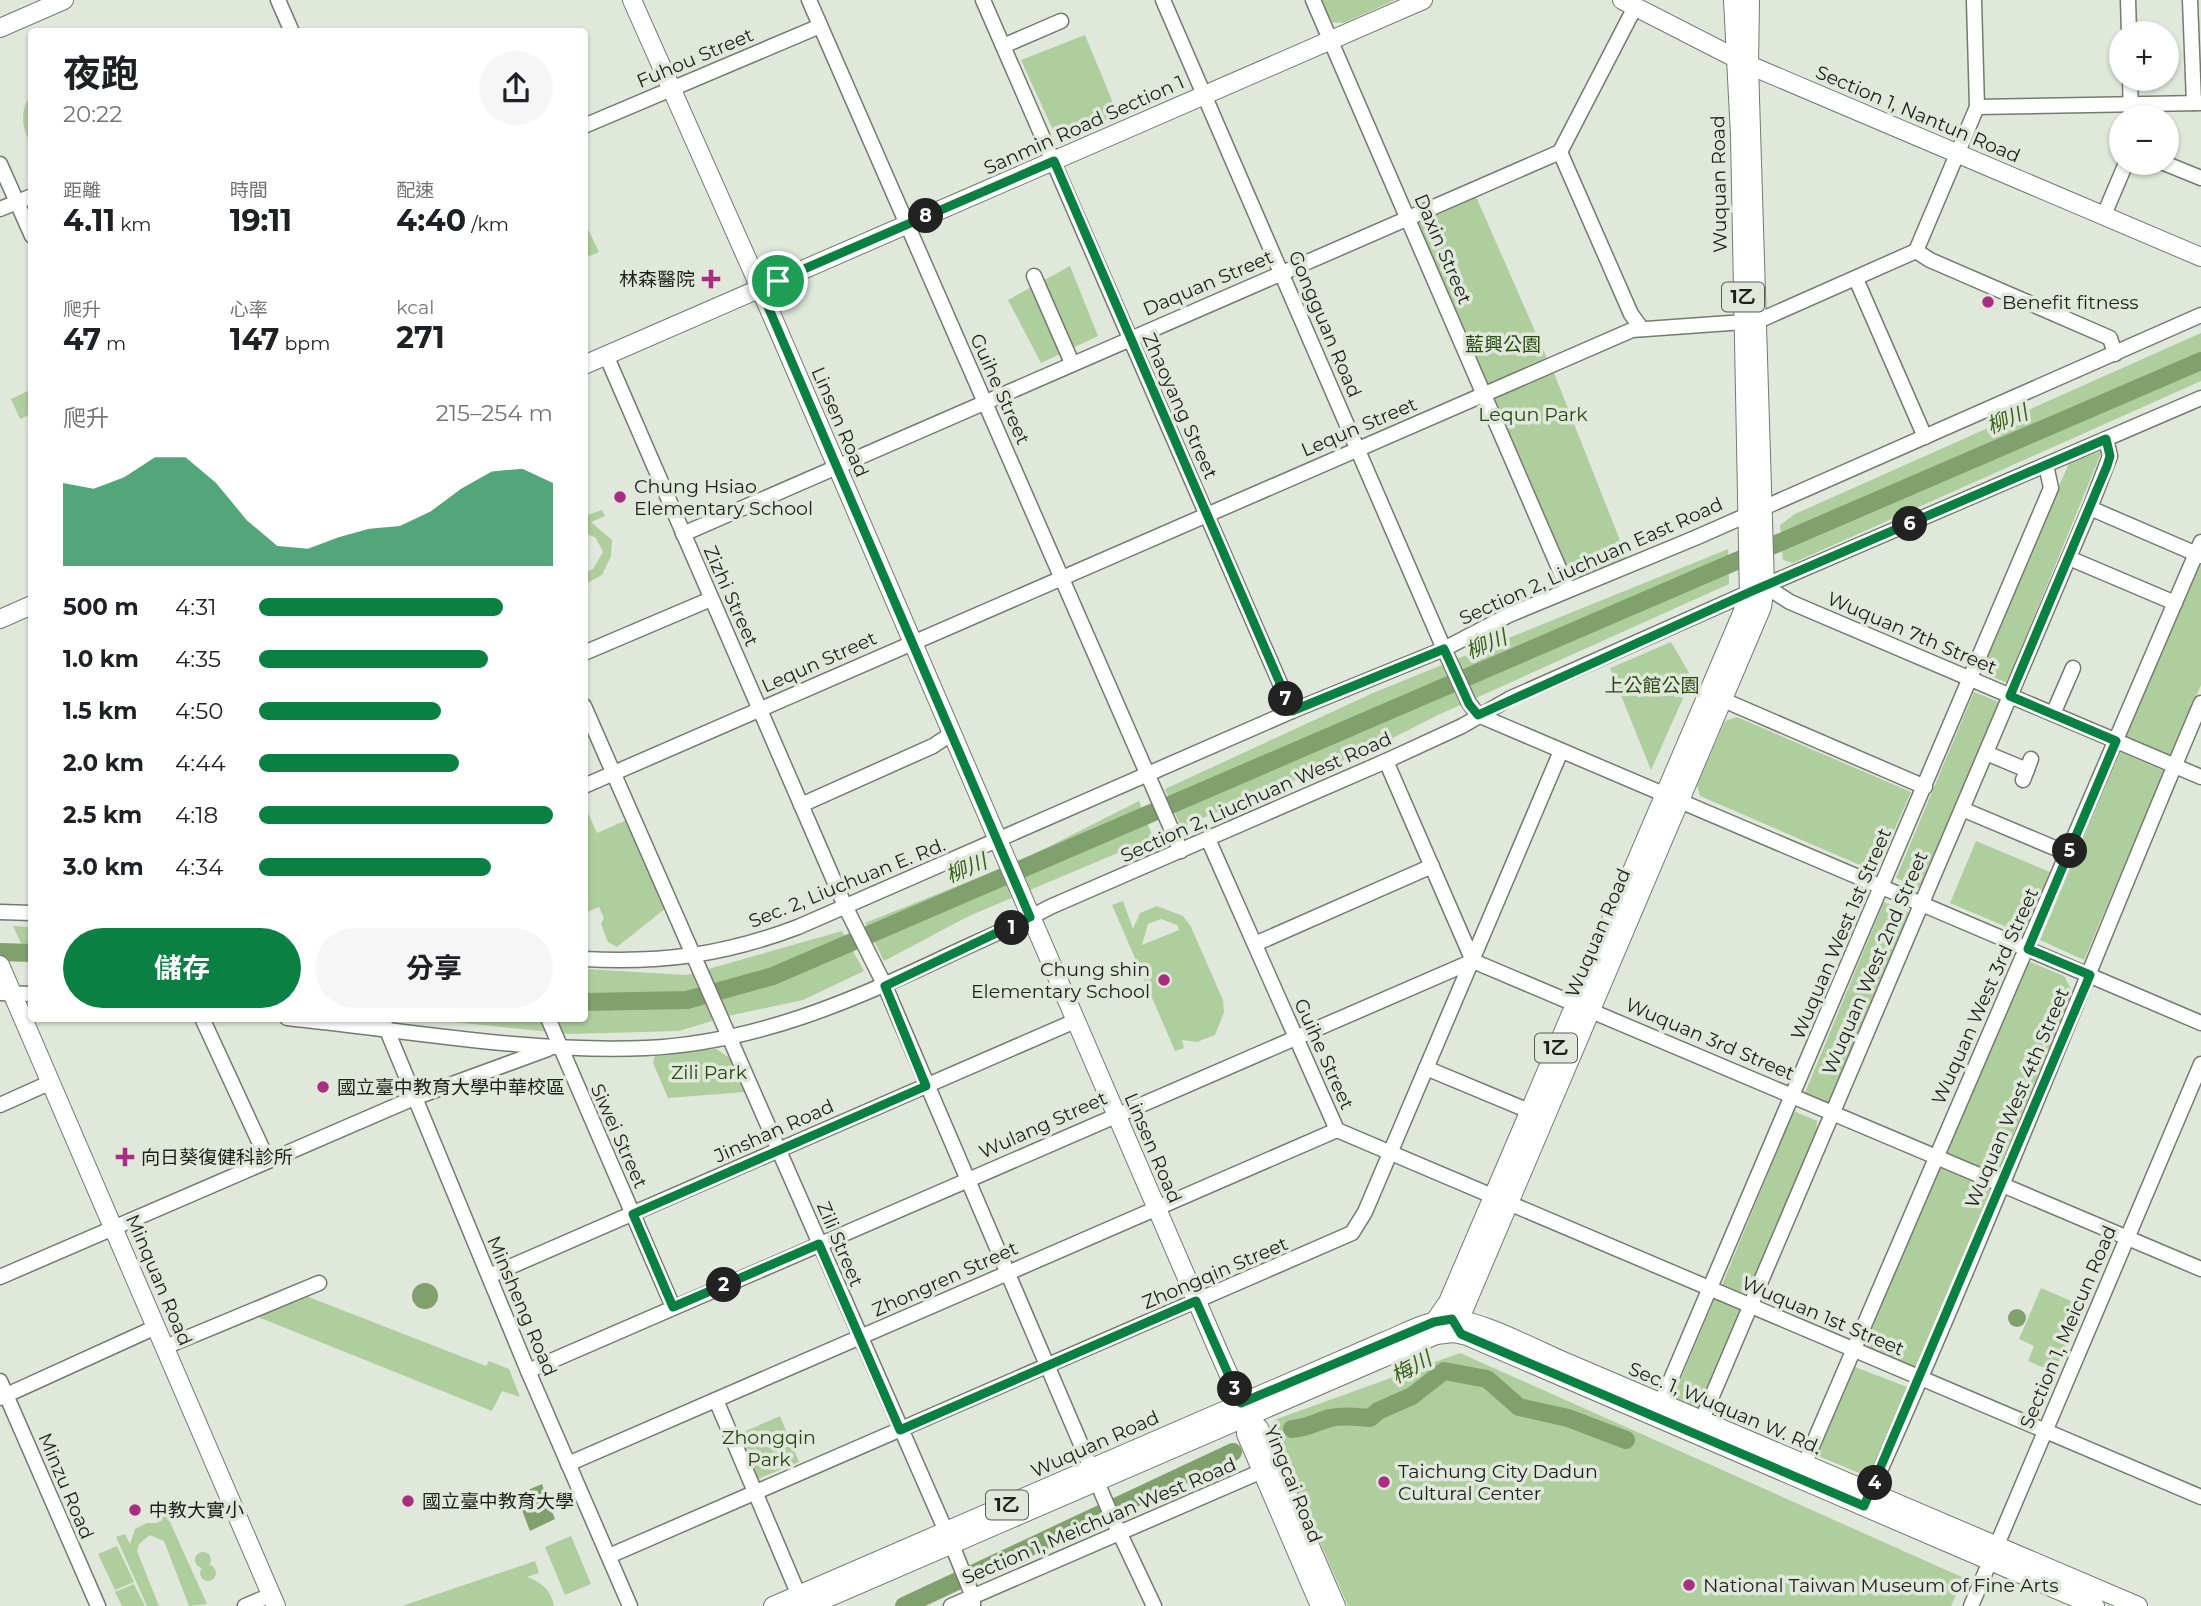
<!DOCTYPE html>
<html lang="zh-TW">
<meta charset="utf-8">
<style>
:root{--surface:#fff;--page:#f6f6f6;--text:#202124;--muted:#757577;--accent:#0b8043}
body{margin:0;font-family:Montserrat,"Noto Sans TC",sans-serif;background:var(--page);color:var(--text);height:100vh;display:flex;flex-direction:column;font-size:26px;white-space:nowrap}
*{box-sizing:border-box;margin:0}
p{font-size:23px;color:var(--muted)}
.icon{flex:none;width:38px;height:38px;fill:none;stroke:currentColor;stroke-width:2;stroke-linecap:round;stroke-linejoin:round}
.map{position:relative;flex:1;overflow:hidden}
.sheet{position:absolute;left:28px;top:28px;width:560px;height:994px;display:flex;flex-direction:column;background:var(--surface);border-radius:7px;box-shadow:0 2px 5px #0004}
.sheet>*{flex:none}
.controls{position:absolute;left:2109px;top:21px;display:grid;gap:14px}
.controls a{display:grid;place-items:center;width:70px;height:70px;border-radius:50%;background:var(--surface);box-shadow:0 2px 5px #0004;font-size:35px}
.pin{position:absolute;display:grid;place-items:center;width:60px;height:60px;color:#fff;margin:-30px;border:4px solid #fff;border-radius:50%;box-shadow:0 2px 7px #0007}
.km{position:absolute;width:35px;height:35px;margin:-18px;border-radius:50%;background:#222;color:#fff;font-size:19px;line-height:35px;text-align:center}
.round{display:grid;place-items:center;flex:none;width:74px;height:74px;border-radius:37px;background:var(--page)}
.summary{display:flex;align-items:center;justify-content:space-between;height:119px;padding:0 35px}
h1{font-size:38px;font-weight:700;line-height:52px}
.figures{display:grid;grid-template-columns:repeat(3,1fr);gap:10px;height:119px;padding:7px 35px}
.figures div{display:grid;align-content:center}
.figures b{font-size:30px;font-weight:700}
.figures small{font-size:19px;font-weight:400}
.figures p{font-size:19px}
.chart{height:196px;padding:14px 35px}
.chart p{display:flex;justify-content:space-between}
.chart svg{width:100%;height:126px;margin-top:7px;fill:var(--accent);opacity:.7}
.primary-button{display:flex;gap:14px;margin-top:auto;padding:14px 35px}
.primary-button a{flex:1;height:80px;border-radius:42px;background:var(--accent);color:#fff;font-size:28px;font-weight:700;line-height:80px;text-align:center}
.primary-button a+a{background:var(--page);color:var(--text)}
ul{padding:0 35px;list-style:none;font-size:23px}
li{display:grid;grid-template-columns:112px 84px 1fr;align-items:center;height:52px}
li i{height:18px;border-radius:9px;background:var(--accent)}
.map>svg:first-child{display:block}
</style>
<div class="map">
<svg width="2201" height="1606" viewBox="0 0 2201 1606">
<rect width="100%" height="100%" fill="#e0e8db"/>
<!-- green -->
<g fill="#afce9e" fill-rule="evenodd">
<polygon points="1311,0 1395,0 1344,23 1326,22"/>
<polygon points="1085,35 1118,115 1058,141 1021,60"/>
<path d="M31,94V144C21,127 20,110 31,94Z"/>
<polygon points="1474,192 1549,363 1485,390 1413,219"/>
<polygon points="584,221 599,252 585,258 584,258"/>
<polygon points="1070,266 1098,336 1041,363 1008,300"/>
<polygon points="2201,333 2201,381 1793,563 1783,560 1780,525 1795,514"/>
<polygon points="1552,368 1627,558 1567,583 1487,396"/>
<polygon points="30,390 31,414 20,419 11,399"/>
<polygon points="2102,451 2007,683 1980,671 2069,463"/>
<polygon points="602,510 605,516 591,522 612,540 611,556 602,575 585,584 585,573 593,569 603,552 596,538 585,533 585,516"/>
<polygon points="1728,549 1729,584 1438,715 1373,748 1181,827 1165,789 1373,693"/>
<polygon points="2198,559 2201,560 2201,685 2170,757 2126,737"/>
<polygon points="1671,642 1692,678 1651,770 1610,668"/>
<polygon points="1974,692 1999,702 1921,889 1896,878"/>
<polygon points="1737,717 1911,792 1876,872 1700,796 1697,785 1725,721"/>
<polygon points="2120,752 2164,771 2084,960 2040,940"/>
<polygon points="1139,801 1153,838 969,916 884,961 865,923 1022,860"/>
<polygon points="584,804 597,833 629,819 666,908 617,947 608,942 601,924 604,918 599,907 585,913"/>
<polygon points="1976,841 2050,872 2023,934 1950,903"/>
<path d="M1123,901L1133,929L1140,913L1157,906L1183,916L1191,927L1223,1000L1224,1012L1215,1035L1197,1042L1182,1040L1184,1048L1175,1051L1112,905ZM1161,919L1177,925L1179,930L1142,945L1148,924Z"/>
<polygon points="1884,902 1912,914 1829,1106 1804,1095"/>
<polygon points="13,926 31,927 31,965"/>
<polygon points="842,931 864,971 803,1000 728,1016 679,1031 570,1034 424,1019 584,1018 585,969 687,975"/>
<polygon points="2028,961 2064,976 2075,996 2000,1176 1945,1152"/>
<polygon points="716,1049 733,1060 745,1092 668,1098 653,1063 655,1054"/>
<polygon points="1794,1111 1817,1121 1816,1137 1750,1297 1722,1285"/>
<polygon points="1941,1163 1995,1186 1917,1370 1863,1347"/>
<polygon points="2041,1288 2083,1306 2054,1372 2028,1361 2034,1346 2019,1339"/>
<polygon points="306,1296 486,1366 489,1361 509,1369 520,1397 502,1391 492,1411 258,1317"/>
<polygon points="1715,1298 1746,1311 1703,1413 1672,1400"/>
<polygon points="1460,1353 1964,1578 1951,1606 1348,1606 1270,1428 1274,1420"/>
<polygon points="1855,1367 1910,1388 1875,1469 1864,1475 1816,1455"/>
<polygon points="780,1416 799,1462 758,1479 739,1434"/>
<polygon points="165,1511 207,1604 189,1606 164,1541 150,1535 139,1544 137,1551 159,1606 147,1606 116,1537 125,1534 130,1544 135,1529 147,1523 158,1523 155,1515"/>
<polygon points="571,1536 591,1584 565,1595 545,1547"/>
<polygon points="117,1546 134,1582 115,1590 98,1554"/>
<circle cx="203" cy="1560" r="8"/>
<path d="M535,1561L539,1573L527,1577C542,1582 551,1591 554,1606H402Z"/>
<circle cx="208" cy="1573" r="8"/>
<polygon points="134,1584 145,1606 122,1606 115,1592"/>
</g>
<!-- water -->
<g fill="#80a16e">
<circle cx="425" cy="1296" r="13"/>
<circle cx="2017" cy="1318" r="9"/>
<polygon points="542,1484 555,1519 530,1531 516,1495"/>
</g>
<g fill="none" stroke-linecap="round" stroke-linejoin="round">
<!-- river -->
<g stroke="#80a16e" stroke-width="18">
<polyline points="0,952 32,953"/>
<polyline points="584,1002 687,1000 773,976 2201,361"/>
<path d="M1292,1429C1307,1428 1316,1422 1330,1418C1344,1415 1357,1417 1370,1418L1378,1411L1412,1396L1444,1371L1487,1379L1519,1407L1568,1418L1626,1440"/>
<polyline points="904,1606 1233,1452"/>
</g>
<defs>
<g id="minor">
<polyline points="278,0 292,32"/>
<polyline points="809,0 1181,851"/>
<polyline points="983,0 1292,711"/>
<polyline points="1163,0 1444,649 1469,703 1478,715 2201,1023"/>
<polyline points="1313,0 1568,589"/>
<polyline points="2128,0 2129,33"/>
<polyline points="2190,0 2194,103"/>
<polyline points="1003,46 1061,21"/>
<polyline points="2130,79 2131,117"/>
<polyline points="1977,107 2201,103"/>
<polyline points="584,126 820,26"/>
<polyline points="1560,152 1631,314 1642,329"/>
<polyline points="2164,163 2201,178"/>
<polyline points="0,164 32,236"/>
<polyline points="0,209 32,196"/>
<polyline points="2104,215 2126,163"/>
<polyline points="1916,251 1930,260 2110,338 2115,354"/>
<polyline points="1034,276 1072,363"/>
<polyline points="1856,279 1925,437"/>
<polyline points="606,355 845,906 885,986 1112,1517 1154,1606"/>
<polyline points="2090,508 2201,556"/>
<polyline points="683,534 1560,152 1635,7"/>
<polyline points="2069,558 2175,603"/>
<polyline points="1765,586 1790,602 2201,777"/>
<polyline points="584,653 711,599"/>
<polyline points="1721,699 1925,787"/>
<polyline points="584,706 952,1545 973,1597 973,1606"/>
<polyline points="2053,714 2073,668"/>
<polyline points="1986,753 2027,770"/>
<polyline points="1386,761 1473,961"/>
<polyline points="2023,780 2031,759"/>
<polyline points="584,786 1632,330 1758,321 1916,251 1977,107 1974,0"/>
<polyline points="801,805 933,746 951,734"/>
<polyline points="1962,809 2069,854"/>
<polyline points="1208,839 1337,1130 2201,1497"/>
<polyline points="0,912 32,913"/>
<polyline points="1255,944 1432,866"/>
<path d="M584,959C663,963 724,955 798,927L1292,711L1444,649L1509,615L1695,538L2201,315"/>
<polyline points="0,993 32,994"/>
<polyline points="202,1018 268,1161"/>
<path d="M287,1018C405,1030 527,1053 646,1048C754,1043 853,1001 949,955C983,939 1017,925 1050,907L1386,761L1462,726L1509,699L1750,592L2201,398"/>
<polyline points="382,1018 528,1371 630,1606"/>
<polyline points="548,1018 673,1307"/>
<polyline points="1426,1068 1529,1111"/>
<polyline points="0,1105 49,1083"/>
<polyline points="489,1276 1075,1021"/>
<polyline points="0,1277 414,1098 548,1049"/>
<polyline points="165,1347 319,1283"/>
<polyline points="528,1371 1473,961 2201,1269"/>
<polyline points="0,1381 98,1606"/>
<polyline points="0,1398 156,1327"/>
<polyline points="716,1400 803,1605"/>
<polyline points="1657,1412 2051,488 2046,465"/>
<polyline points="1698,1429 2090,508 2110,456 2106,439"/>
<polyline points="568,1464 1337,1130"/>
<polyline points="1804,1465 2201,542"/>
<path d="M1866,1502C1985,1238 2088,969 2201,703"/>
<polyline points="609,1556 1352,1233 1365,1212 1561,751"/>
<polyline points="245,1606 271,1595"/>
<polyline points="951,1606 1262,1471"/>
<polyline points="1971,1606 2201,1064"/>
</g>
<g id="major">
<polyline points="632,0 760,288 1217,1348 1247,1416 1246,1434 1320,1606"/>
<polyline points="1622,0 1749,65 2201,257"/>
<polyline points="0,28 64,0"/>
<polyline points="584,365 1423,0"/>
<polyline points="0,619 32,605"/>
<polyline points="0,965 276,1606"/>
<polyline points="1434,1322 1448,1302 1749,597 1740,136 1733,0"/>
<polyline points="1436,1335 1454,1333 1467,1336 2095,1606"/>
<polyline points="1247,1416 1259,1428 1336,1606"/>
<path d="M773,1606L1385,1341C1405,1333 1430,1319 1452,1319C1480,1320 1535,1349 1563,1361L2138,1606"/>
<polyline points="809,1606 1436,1335 1464,1309 1762,607 1765,586 1749,65 1750,0"/>
</g>
</defs>
<!-- minor casing -->
<use href="#minor" stroke="#737b6f" stroke-width="17"/>
<!-- major casing -->
<use href="#major" stroke="#737b6f" stroke-width="20"/>
<!-- minor -->
<use href="#minor" stroke="#fff" stroke-width="14"/>
<!-- major -->
<use href="#major" stroke="#fff" stroke-width="18"/>
</g>
<g fill="none" stroke-linecap="round" stroke-linejoin="round">
<defs>
<polygon id="route" points="1054,161 1292,711 1444,649 1469,704 1478,715 1750,592 2106,439 2110,456 2107,466 2010,696 2116,741 2028,949 2090,975 1864,1506 1461,1334 1452,1319 1434,1322 1241,1403 1196,1301 900,1430 819,1244 673,1307 633,1214 926,1086 885,986 1030,917 760,288"/>
</defs>
<!-- route casing -->
<use href="#route" stroke="#fff" stroke-width="14"/>
<!-- route -->
<use href="#route" stroke="#0b8043" stroke-width="9"/>
</g>
<!-- markers -->
<g fill="#aa2e80" stroke="#e0e8db" stroke-width="2.5">
<path d="M707.5 268.5h7v7h7v7h-7v7h-7v-7h-7v-7h7z"/>
<circle cx="1988" cy="302" r="7"/>
<circle cx="620" cy="497" r="7"/>
<circle cx="1164" cy="980" r="7"/>
<circle cx="323" cy="1087" r="7"/>
<path d="M121.5 1146.5h7v7h7v7h-7v7h-7v-7h-7v-7h7z"/>
<circle cx="1384" cy="1482" r="7"/>
<circle cx="408" cy="1501" r="7"/>
<circle cx="135" cy="1510" r="7"/>
<circle cx="1689" cy="1585" r="7"/>
</g>
<g text-anchor="middle" dominant-baseline="central" stroke-width="7" stroke-linejoin="round" paint-order="stroke">
<!-- shield labels -->
<g fill="#e0e8db" stroke="#585c55" stroke-width="2">
<rect x="1722" y="282.5" width="42" height="29" rx="5"/>
<rect x="1535" y="1033.5" width="42" height="29" rx="5"/>
<rect x="986" y="1490.5" width="42" height="29" rx="5"/>
</g>
<g font-size="18" font-weight="bold" fill="#1d201b">
<text x="1743" y="297">1乙</text>
<text x="1556" y="1048">1乙</text>
<text x="1007" y="1505">1乙</text>
</g>
<!-- street labels -->
<g font-size="19" fill="#1d201b" stroke="#e0e8db">
<text transform="translate(695 58) rotate(-23)">Fuhou Street</text>
<text transform="translate(1918 114) rotate(23)">Section 1, Nantun Road</text>
<text transform="translate(1084 125) rotate(-24)">Sanmin Road Section 1</text>
<text transform="translate(1719 184) rotate(-91)">Wuquan Road</text>
<text transform="translate(1443 249) rotate(67)">Daxin Street</text>
<text transform="translate(1208 283) rotate(-23)">Daquan Street</text>
<text transform="translate(1325 324) rotate(67)">Gongguan Road</text>
<text transform="translate(1000 389) rotate(66)">Guihe Street</text>
<text transform="translate(1180 406) rotate(66)">Zhaoyang Street</text>
<text transform="translate(840 422) rotate(67)">Linsen Road</text>
<text transform="translate(1359 427) rotate(-23)">Lequn Street</text>
<text transform="translate(1591 561) rotate(-24)">Section 2, Liuchuan East Road</text>
<text transform="translate(731 596) rotate(66)">Zizhi Street</text>
<text transform="translate(1912 633) rotate(23)">Wuquan 7th Street</text>
<text transform="translate(819 662) rotate(-24)">Lequn Street</text>
<text transform="translate(1256 797) rotate(-24)">Section 2, Liuchuan West Road</text>
<text transform="translate(847 883) rotate(-22)">Sec. 2, Liuchuan E. Rd.</text>
<text transform="translate(1598 933) rotate(-67)">Wuquan Road</text>
<text transform="translate(1841 934) rotate(-67)">Wuquan West 1st Street</text>
<text transform="translate(1875 963) rotate(-67)">Wuquan West 2nd Street</text>
<text transform="translate(1985 996) rotate(-66)">Wuquan West 3rd Street</text>
<text transform="translate(1710 1039) rotate(23)">Wuquan 3rd Street</text>
<text transform="translate(1324 1054) rotate(66)">Guihe Street</text>
<text transform="translate(2017 1098) rotate(-67)">Wuquan West 4th Street</text>
<text transform="translate(1043 1125) rotate(-24)">Wulang Street</text>
<text transform="translate(774 1131) rotate(-24)">Jinshan Road</text>
<text transform="translate(619 1136) rotate(66)">Siwei Street</text>
<text transform="translate(1153 1148) rotate(67)">Linsen Road</text>
<text transform="translate(840 1244) rotate(67)">Zili Street</text>
<text transform="translate(1215 1273) rotate(-23)">Zhongqin Street</text>
<text transform="translate(945 1279) rotate(-24)">Zhongren Street</text>
<text transform="translate(159 1280) rotate(67)">Minquan Road</text>
<text transform="translate(522 1306) rotate(67)">Minsheng Road</text>
<text transform="translate(1823 1316) rotate(23)">Wuquan 1st Street</text>
<text transform="translate(2068 1327) rotate(-67)">Section 1, Meicun Road</text>
<text transform="translate(1725 1408) rotate(23)">Sec. 1, Wuquan W. Rd.</text>
<text transform="translate(1095 1444) rotate(-24)">Wuquan Road</text>
<text transform="translate(1293 1484) rotate(68)">Yingcai Road</text>
<text transform="translate(66 1486) rotate(67)">Minzu Road</text>
<text transform="translate(1099 1521) rotate(-23)">Section 1, Meichuan West Road</text>
</g>
<!-- poi labels -->
<g font-size="19" fill="#1d201b" stroke="#e0e8db" text-anchor="start">
<text x="695" y="279" text-anchor="end">林森醫院</text>
<text x="2002" y="302">Benefit fitness</text>
<text x="634" y="486">Chung Hsiao<tspan x="634" dy="22">Elementary School</tspan></text>
<text x="1150" y="969" text-anchor="end">Chung shin<tspan x="1150" dy="22">Elementary School</tspan></text>
<text x="337" y="1087">國立臺中教育大學中華校區</text>
<text x="141" y="1157">向日葵復健科診所</text>
<text x="1398" y="1471">Taichung City Dadun<tspan x="1398" dy="22">Cultural Center</tspan></text>
<text x="422" y="1501">國立臺中教育大學</text>
<text x="149" y="1510">中教大實小</text>
<text x="1703" y="1585">National Taiwan Museum of Fine Arts</text>
</g>
<!-- park labels -->
<g font-size="19" fill="#284711" stroke="#e0e8db">
<text x="1503" y="344">藍興公園</text>
<text x="1533" y="414">Lequn Park</text>
<text x="1652" y="685">上公館公園</text>
<text x="709" y="1072">Zili Park</text>
<text x="769" y="1437">Zhongqin<tspan x="769" dy="22">Park</tspan></text>
</g>
<!-- water labels -->
<g font-size="21" font-style="italic" fill="#386119" stroke="#e0e8db">
<text transform="translate(2007 419) rotate(-23)">柳川</text>
<text transform="translate(1486 644) rotate(-23)">柳川</text>
<text transform="translate(966 868) rotate(-23)">柳川</text>
<text transform="translate(1411 1367) rotate(-29)">梅川</text>
</g>
</g>
</svg>
<div class="controls">
<a>+</a>
<a>−</a>
</div>
<div class="pin" style="left:778px;top:281px;background:#1e9e55"><svg class="icon" aria-label="arrive" viewBox="0 0 24 24"><path d="M6 21V4h12l-3 4 3 4H6"/></svg></div>
<b class="km" style="left:1012px;top:928px">1</b>
<b class="km" style="left:724px;top:1285px">2</b>
<b class="km" style="left:1235px;top:1389px">3</b>
<b class="km" style="left:1875px;top:1483px">4</b>
<b class="km" style="left:2070px;top:851px">5</b>
<b class="km" style="left:1910px;top:524px">6</b>
<b class="km" style="left:1286px;top:699px">7</b>
<b class="km" style="left:926px;top:216px">8</b>
<section class="sheet">
<div class="summary"><div><h1>夜跑</h1><p>20:22</p></div><a class="round"><svg class="icon" aria-label="share" viewBox="0 0 24 24"><path d="M12 15V3M7 8l5-5 5 5M5 13v7h14v-7"/></svg></a></div>
<div class="figures">
<div><p>距離</p><b>4.11<small> km</small></b></div>
<div><p>時間</p><b>19:11</b></div>
<div><p>配速</p><b>4:40<small> /km</small></b></div>
</div>
<div class="figures">
<div><p>爬升</p><b>47<small> m</small></b></div>
<div><p>心率</p><b>147<small> bpm</small></b></div>
<div><p>kcal</p><b>271</b></div>
</div>
<div class="chart"><p><span>爬升</span>215–254 m</p>
<svg viewBox="0 0 160 44" preserveAspectRatio="none"><path d="M0 44V15L10 17L20 13L30 6L40 6L50 15L60 28L70 37L80 38L90 34L100 31L110 30L120 25L130 17L140 11L150 10L160 15V44z"/></svg>
</div>
<ul>
<li><b>500 m</b>4:31<i style="width:83%"></i></li>
<li><b>1.0 km</b>4:35<i style="width:78%"></i></li>
<li><b>1.5 km</b>4:50<i style="width:62%"></i></li>
<li><b>2.0 km</b>4:44<i style="width:68%"></i></li>
<li><b>2.5 km</b>4:18<i style="width:100%"></i></li>
<li><b>3.0 km</b>4:34<i style="width:79%"></i></li>
</ul>
<div class="primary-button"><a>儲存</a><a>分享</a></div>
</section>
</div>
